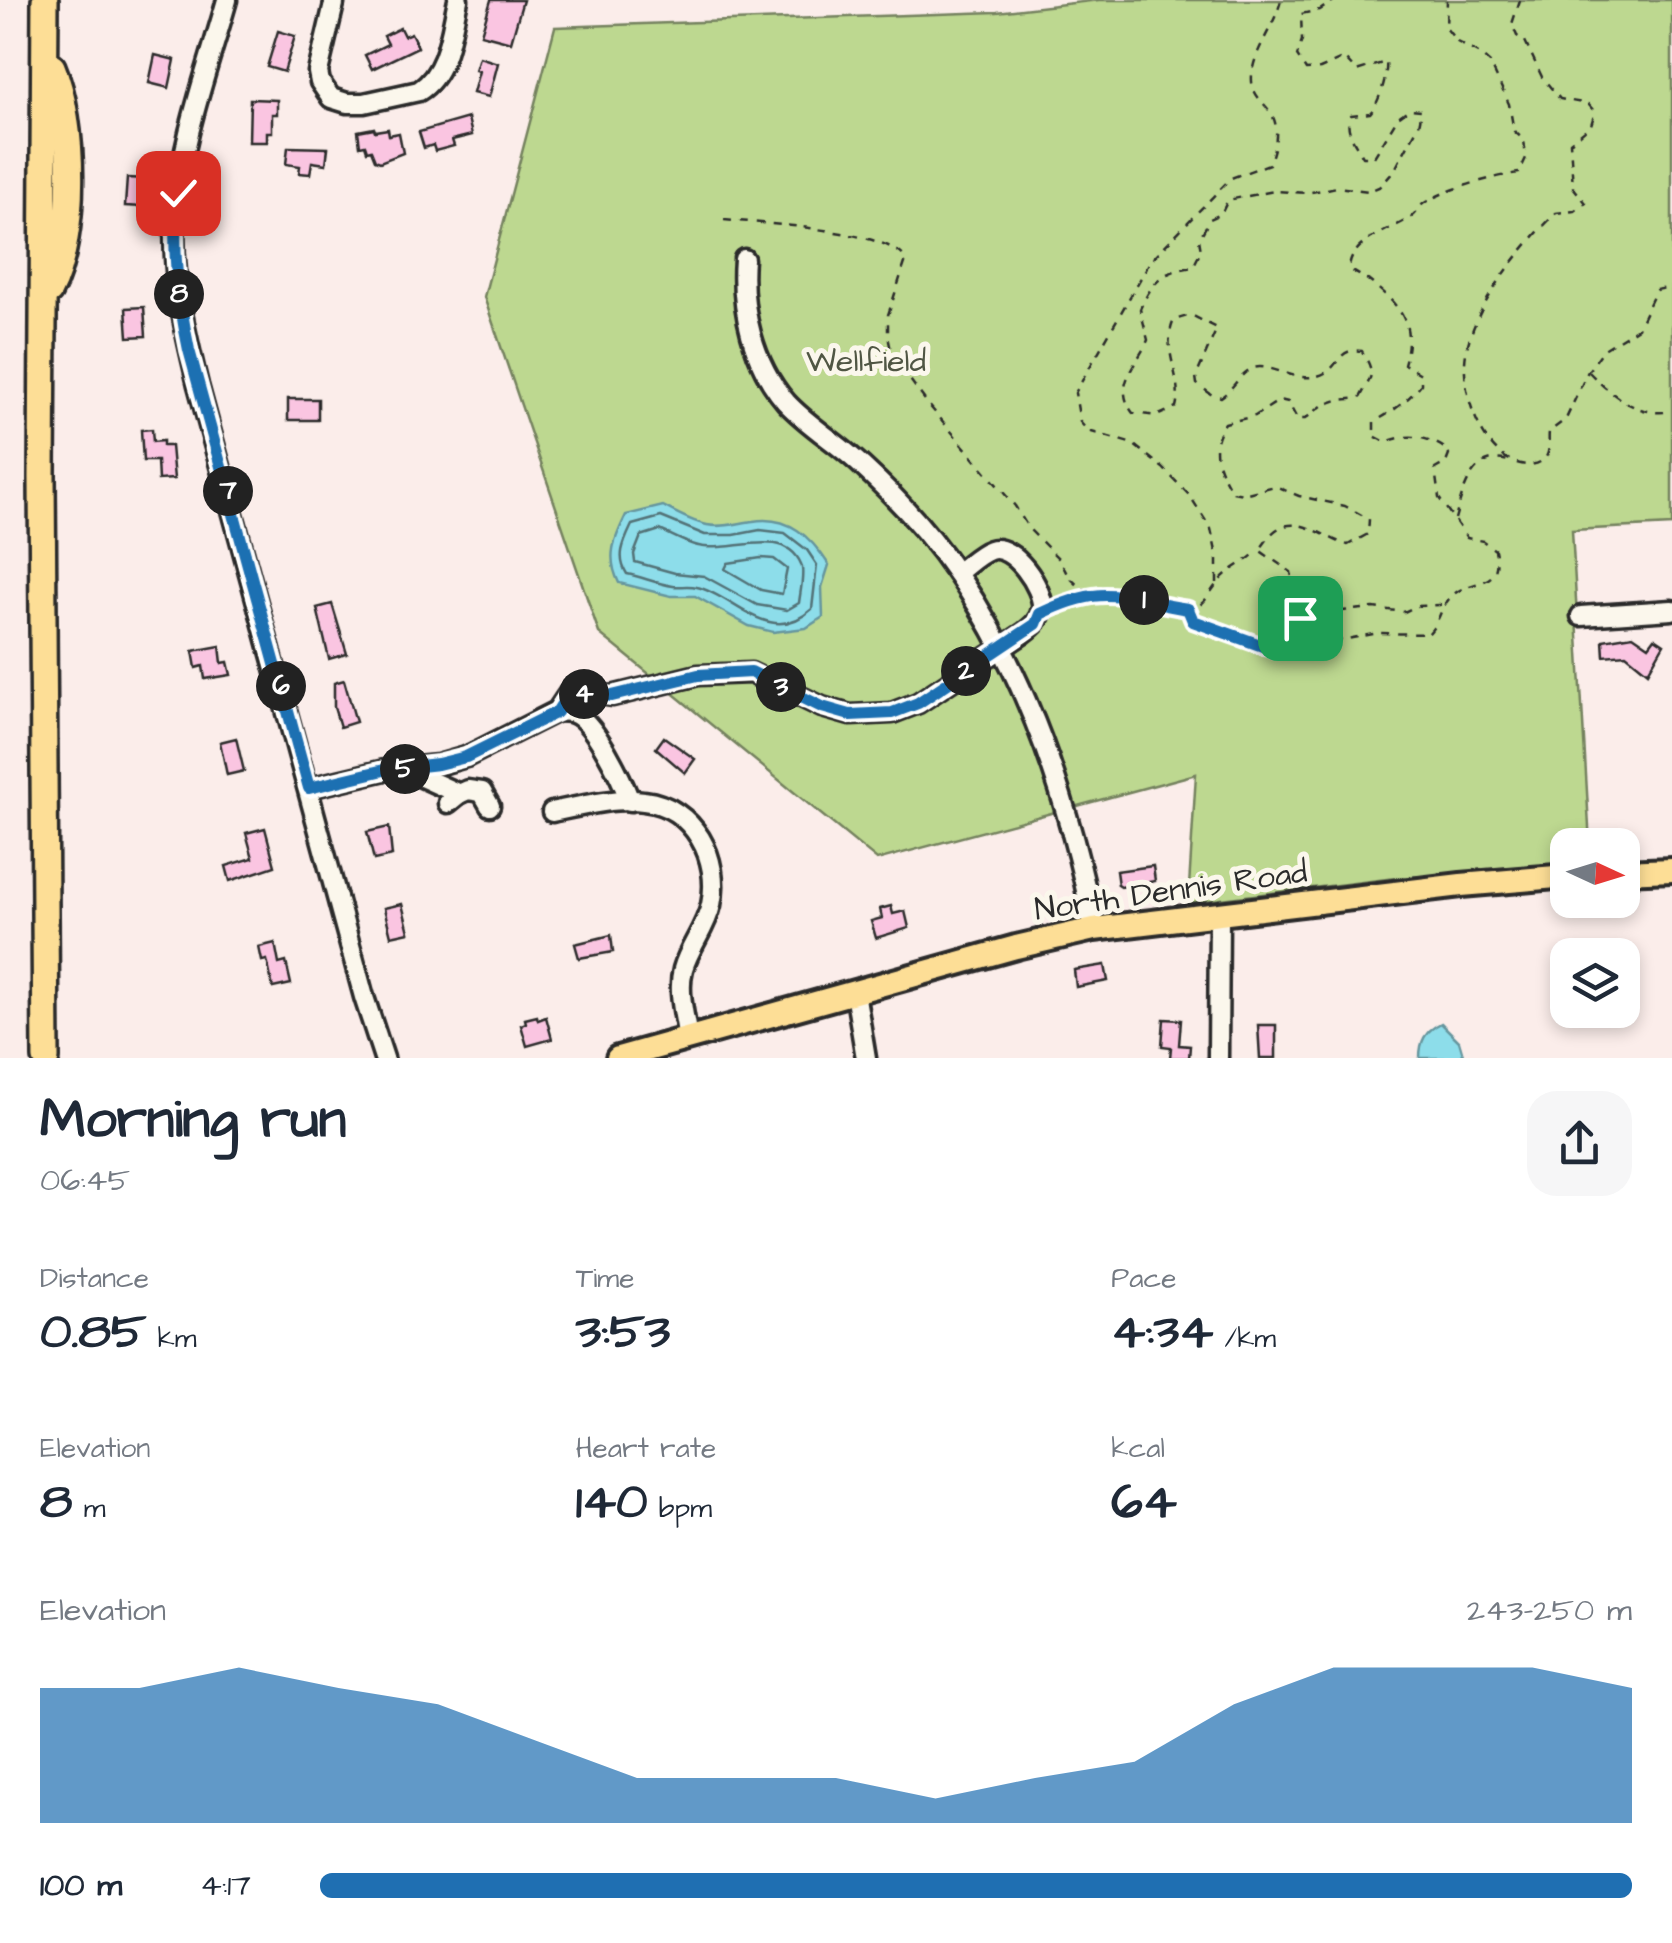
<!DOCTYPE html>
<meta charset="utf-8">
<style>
:root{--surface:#fff;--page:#f6f6f7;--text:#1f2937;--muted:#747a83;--accent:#1f6fb2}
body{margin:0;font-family:"Architects Daughter",sans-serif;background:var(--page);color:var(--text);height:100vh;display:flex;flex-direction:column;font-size:38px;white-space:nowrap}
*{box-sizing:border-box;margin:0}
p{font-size:32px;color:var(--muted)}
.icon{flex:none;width:55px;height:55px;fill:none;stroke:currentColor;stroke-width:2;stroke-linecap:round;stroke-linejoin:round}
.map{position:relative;height:1058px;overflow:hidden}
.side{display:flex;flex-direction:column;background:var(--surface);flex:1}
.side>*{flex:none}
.needle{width:65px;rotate:94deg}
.fabs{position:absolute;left:1550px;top:828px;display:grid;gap:20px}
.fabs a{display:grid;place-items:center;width:90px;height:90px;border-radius:20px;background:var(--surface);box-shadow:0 5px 15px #0003;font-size:50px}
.pin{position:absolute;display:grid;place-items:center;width:85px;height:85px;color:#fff;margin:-42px;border-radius:20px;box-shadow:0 5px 15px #0006}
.km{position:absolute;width:50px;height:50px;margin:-25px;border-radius:50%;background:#222;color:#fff;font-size:28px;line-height:50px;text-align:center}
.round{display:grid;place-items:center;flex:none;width:105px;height:105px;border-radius:30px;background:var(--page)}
.summary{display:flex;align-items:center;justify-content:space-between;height:170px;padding:0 40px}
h1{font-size:55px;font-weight:800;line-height:75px}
.figures{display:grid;grid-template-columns:repeat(3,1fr);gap:15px;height:170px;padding:10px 40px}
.figures div{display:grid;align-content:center}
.figures b{font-size:50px;font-weight:800}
.figures small{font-size:28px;font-weight:400}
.figures p{font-size:28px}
.chart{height:280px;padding:20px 40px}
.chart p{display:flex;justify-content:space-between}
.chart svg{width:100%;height:180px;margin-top:10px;fill:var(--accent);opacity:.7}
ul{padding:0 40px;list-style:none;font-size:32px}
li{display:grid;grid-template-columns:160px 120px 1fr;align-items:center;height:75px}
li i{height:25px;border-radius:12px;background:var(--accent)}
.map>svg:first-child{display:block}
</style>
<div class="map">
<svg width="1672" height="1058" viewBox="0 0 1672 1058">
<rect width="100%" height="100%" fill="#fbedea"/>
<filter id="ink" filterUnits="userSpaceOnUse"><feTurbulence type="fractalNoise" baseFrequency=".01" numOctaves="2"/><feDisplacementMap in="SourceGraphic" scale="20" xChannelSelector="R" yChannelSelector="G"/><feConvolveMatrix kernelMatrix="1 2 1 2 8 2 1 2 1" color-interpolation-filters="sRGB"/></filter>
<g filter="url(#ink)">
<!-- green -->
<polygon fill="#bdd890" stroke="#74825e" stroke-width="2.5" points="1099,0 1672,0 1672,525 1572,530 1590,845 1568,845 1567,864 1387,879 1188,903 1196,774 877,860 599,633 484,297 555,27 997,12"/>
<!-- water -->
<g fill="#8dddea" stroke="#66969e" stroke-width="2.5">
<path d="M663,506C676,513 692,522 707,525C722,528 738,523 753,521C789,515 811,537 829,565L822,587L823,617L806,628L773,632L749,626L695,596H671L619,583C606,557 614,540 626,515Z"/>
<path d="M1441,1023L1459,1041L1464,1058H1420C1420,1041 1425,1031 1441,1023Z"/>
</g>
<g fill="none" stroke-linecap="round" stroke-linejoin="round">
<!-- shore -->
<g stroke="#527277" stroke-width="2.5">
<path d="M661,517L705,535H734L760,530L785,533L807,550L817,565L812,609C770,648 733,595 697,587C689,585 680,587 673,586C658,584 642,577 627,574C616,557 624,542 632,525Z"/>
<path d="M660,530C674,536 690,546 705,547C735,551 785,527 801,564C805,573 800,593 799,603L787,610L757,605L704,576L675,573L635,562L634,554L641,536Z"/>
<polygon points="761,558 774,559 787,569 782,594 761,590 725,569 728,563"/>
</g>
</g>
<!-- building -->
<g fill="#fac5e1" stroke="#2b2b2b" stroke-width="2.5">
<polygon points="491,0 523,0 511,42 481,34"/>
<polygon points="400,28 404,36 411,33 418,47 372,69 365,55 388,44 384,36"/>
<polygon points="278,31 295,36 284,72 267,67"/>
<polygon points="155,55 175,60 169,88 149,83"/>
<polygon points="479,57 498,63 489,97 473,93 479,71 475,70"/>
<polygon points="250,99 277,100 277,114 272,114 272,132 267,132 267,142 249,142"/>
<polygon points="468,118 472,135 452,140 454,146 435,151 433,145 424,148 419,132"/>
<polygon points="374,128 375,131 388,129 389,135 399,133 403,153 380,162 375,160 371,150 367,151 365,145 360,146 358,131"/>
<polygon points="288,147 328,148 326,164 312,162 310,174 299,173 300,166 286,164"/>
<polygon points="127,178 145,179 143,207 125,206"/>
<polygon points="144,307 146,336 128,337 126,308"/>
<rect x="288" y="399" width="30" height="21"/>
<polygon points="152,429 153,442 163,441 163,446 171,446 174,479 158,480 157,461 143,461 141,430"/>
<polygon points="332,604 347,654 329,659 317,608"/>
<polygon points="1633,635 1649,646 1655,638 1664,644 1648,672 1626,654 1604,656 1603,640"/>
<polygon points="220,646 222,663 228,662 231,675 205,679 203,666 196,668 193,651"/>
<polygon points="344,680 356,722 340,727 334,707 334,683"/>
<polygon points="664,737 695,759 685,773 656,748"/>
<polygon points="236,738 244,771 227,775 220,742"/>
<polygon points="389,827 392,856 374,860 367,832"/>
<polygon points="265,828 275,866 230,881 226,866 253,858 246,833"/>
<polygon points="1153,866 1155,881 1121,887 1118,885 1116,871"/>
<polygon points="402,904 409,932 391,936 384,908"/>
<polygon points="891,906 893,914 905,911 909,928 876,938 871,921 882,918 880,909"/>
<polygon points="611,935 613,952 579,958 575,944"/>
<polygon points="275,943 279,964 286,962 291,984 273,988 267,960 262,961 259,947"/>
<polygon points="1105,965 1108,981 1076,987 1074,970"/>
<polygon points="537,1016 538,1020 546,1017 552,1039 527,1046 521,1025 526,1023 525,1019"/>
<polygon points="1164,1019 1181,1020 1179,1045 1190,1046 1189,1058 1170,1058 1171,1047 1162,1046"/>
<polygon points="1258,1025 1276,1025 1276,1058 1260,1058"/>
</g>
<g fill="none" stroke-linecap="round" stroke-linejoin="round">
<defs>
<g id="minor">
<path d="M227,0C207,71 180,144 175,218C171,274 185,331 198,385L364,997L384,1058"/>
<path d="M334,4L318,72L320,82L331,98L347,103H364L419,91C448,73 451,30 458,0"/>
<path d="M744,259C740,308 753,364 786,402C808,426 838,443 862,466C897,498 931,535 958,575C1030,681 1070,804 1094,929"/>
<polyline points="1581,616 1672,610"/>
<path d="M557,711C563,712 568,711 573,713C594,720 622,780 630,801"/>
<polyline points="404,769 459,794 448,803"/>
<path d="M309,788L385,770L438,765L466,757L557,711L571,690L612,696L698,675L751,673L822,707L850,715L892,713L918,703L1024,633C1033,626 1040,620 1042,608C1044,589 1013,542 990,550C978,554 967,566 957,573"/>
<polyline points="459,794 468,790 482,792 490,806"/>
<path d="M552,812C580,806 616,797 644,801C694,807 721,859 711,905C706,928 689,947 683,969C677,991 685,1017 688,1039"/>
<polyline points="855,992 866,1058"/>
<polyline points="1218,1058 1219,915"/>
</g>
<g id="major">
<polyline points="1622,872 1672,870"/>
<polyline points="618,1058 1016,947 1094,929 1461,885 1568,876"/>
</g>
<g id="highway">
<polyline points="45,0 42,477 46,1058"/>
<path d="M49,291C77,239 75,121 52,67"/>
</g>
</defs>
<!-- minor casing -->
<use href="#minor" stroke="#2b2b2b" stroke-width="25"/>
<!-- major casing -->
<use href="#major" stroke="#2b2b2b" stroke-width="30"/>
<!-- highway casing -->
<use href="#highway" stroke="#2b2b2b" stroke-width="32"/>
<!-- path -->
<g stroke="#2b2b2b" stroke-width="2.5" stroke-dasharray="8 8" stroke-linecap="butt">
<path d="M1520,0L1512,24L1517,36L1525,41L1542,77L1560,99L1588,104L1595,112L1591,125L1570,142L1573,187L1586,203L1575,211L1556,213C1522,247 1467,313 1465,363C1463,399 1485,463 1528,465C1535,465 1544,462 1547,455C1550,449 1548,438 1549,432L1566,419L1588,371L1604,349L1638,328L1656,290L1672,287"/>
<path d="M724,220C759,223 892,230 906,260L888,315V336L892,355L927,403L1015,506L1029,529L1060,560L1068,576L1082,589L1097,594"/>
<path d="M1589,372C1611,395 1639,418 1672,411"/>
<path d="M1455,519C1463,492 1471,451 1508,461"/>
<path d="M1217,583V556L1211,529L1190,496L1163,468L1133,444L1088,431L1080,422L1075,393L1151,260L1231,178L1269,164C1293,101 1249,111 1252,75C1254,49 1275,26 1281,0"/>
<path d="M1060,605C1100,590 1118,595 1158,604C1167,606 1180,610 1189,609C1205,607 1208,594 1217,584C1228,568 1246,564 1258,550"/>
<path d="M1188,609L1193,621L1274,650L1287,651L1378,633L1428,634C1440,622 1440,606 1453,595C1471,578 1504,590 1495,550L1483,541L1467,538L1439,498L1435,469L1446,463L1449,455L1446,449C1426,436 1409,433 1386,442L1374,436V422C1392,412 1408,401 1421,384V374L1404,364C1416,322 1400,306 1369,281C1362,275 1356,275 1349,268C1352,238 1394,230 1413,216C1417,213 1419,207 1423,204C1441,190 1496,176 1519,173L1526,158L1524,140L1514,131L1509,104L1490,63L1480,54L1457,42L1446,28L1447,0"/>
<polyline points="1294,616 1308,622 1342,611 1374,608 1404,612 1417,606 1441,605"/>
<path d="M1287,651L1283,643L1294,624L1290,608L1294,589L1291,572L1259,550C1265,544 1269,535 1276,530C1299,514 1326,539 1348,545L1368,534L1369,519L1345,506L1299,496L1275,486L1243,494L1232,492C1218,466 1208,450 1225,423L1255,416L1280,400L1288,402L1297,419H1305L1323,405L1338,400L1360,398C1372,375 1376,375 1362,351C1339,347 1340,365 1325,373C1297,388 1268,358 1249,370C1238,377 1232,390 1221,397L1212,395L1197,384L1196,377L1217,328L1191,315L1174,320C1160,351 1184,377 1176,407L1157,416L1133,413C1112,385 1137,365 1148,340L1140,309C1152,282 1163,271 1193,267L1201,251L1199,239L1210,219L1221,214L1228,200L1274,191L1306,193L1337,187L1369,191L1381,186L1394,171L1419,125L1422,110L1409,109L1398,117L1374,157H1363C1356,144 1343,129 1351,115L1370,113C1379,104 1388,74 1386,62L1356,71L1344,58L1320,69L1306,70L1297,56L1302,40L1301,14L1320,10L1335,0"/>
</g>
<!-- minor -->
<use href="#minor" stroke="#fbf7ec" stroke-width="18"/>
<!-- major -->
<use href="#major" stroke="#fdde96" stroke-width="22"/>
<!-- highway -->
<use href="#highway" stroke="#fdde96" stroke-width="25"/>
</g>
</g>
<g fill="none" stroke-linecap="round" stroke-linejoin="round" filter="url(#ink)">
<defs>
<path id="route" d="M178,193C171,246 178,298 189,350L309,788L384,770L438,764L466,757L557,712L571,690L612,696L698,675L751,672L822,707L850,715L892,713L918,703L1024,632L1036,624L1040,614C1108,581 1121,599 1188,609L1193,621L1274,650H1286L1283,643L1294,624L1293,616L1300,618"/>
</defs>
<!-- route casing -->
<use href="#route" stroke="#fff" stroke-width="20"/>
<!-- route -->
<use href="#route" stroke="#1f6fb2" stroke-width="12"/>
</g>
<g text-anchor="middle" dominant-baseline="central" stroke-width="10" stroke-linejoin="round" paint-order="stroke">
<!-- park labels -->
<g font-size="32" fill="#505644" stroke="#fbf7ec">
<text x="866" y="361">Wellfield</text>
</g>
<!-- street labels -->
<g font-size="32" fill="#2b2b2b" stroke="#fbf7ec">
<text transform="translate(1171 891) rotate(-8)">North Dennis Road</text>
</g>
</g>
</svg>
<div class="fabs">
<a><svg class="needle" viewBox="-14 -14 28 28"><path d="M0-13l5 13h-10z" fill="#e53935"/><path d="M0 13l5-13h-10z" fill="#747a83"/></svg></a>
<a><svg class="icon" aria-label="layers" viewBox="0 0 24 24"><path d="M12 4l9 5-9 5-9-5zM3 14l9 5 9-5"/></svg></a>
</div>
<div class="pin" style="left:1300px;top:618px;background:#1e9e55"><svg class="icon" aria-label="arrive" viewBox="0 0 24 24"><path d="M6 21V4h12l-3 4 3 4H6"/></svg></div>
<div class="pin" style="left:178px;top:193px;background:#d93025"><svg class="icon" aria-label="check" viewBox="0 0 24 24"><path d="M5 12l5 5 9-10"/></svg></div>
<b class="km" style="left:1144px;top:600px">1</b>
<b class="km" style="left:966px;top:671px">2</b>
<b class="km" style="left:781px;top:687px">3</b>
<b class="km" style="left:584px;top:694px">4</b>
<b class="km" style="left:405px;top:769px">5</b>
<b class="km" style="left:281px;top:686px">6</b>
<b class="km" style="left:228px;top:491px">7</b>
<b class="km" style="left:179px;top:294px">8</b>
</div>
<section class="side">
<div class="summary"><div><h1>Morning run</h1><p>06:45</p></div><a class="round"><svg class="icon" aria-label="share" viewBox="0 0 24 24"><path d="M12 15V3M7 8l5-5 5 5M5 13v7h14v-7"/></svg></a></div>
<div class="figures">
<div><p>Distance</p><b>0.85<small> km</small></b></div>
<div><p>Time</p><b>3:53</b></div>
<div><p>Pace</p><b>4:34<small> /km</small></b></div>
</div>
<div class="figures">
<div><p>Elevation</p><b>8<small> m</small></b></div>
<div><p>Heart rate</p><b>140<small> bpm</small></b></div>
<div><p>kcal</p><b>64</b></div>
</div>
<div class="chart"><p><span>Elevation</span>243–250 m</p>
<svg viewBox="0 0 160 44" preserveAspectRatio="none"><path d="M0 44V11L10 11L20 6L30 11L40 15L50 24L60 33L70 33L80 33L90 38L100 33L110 29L120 15L130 6L140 6L150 6L160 11V44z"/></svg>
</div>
<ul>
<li><b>100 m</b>4:17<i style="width:100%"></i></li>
</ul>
</section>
